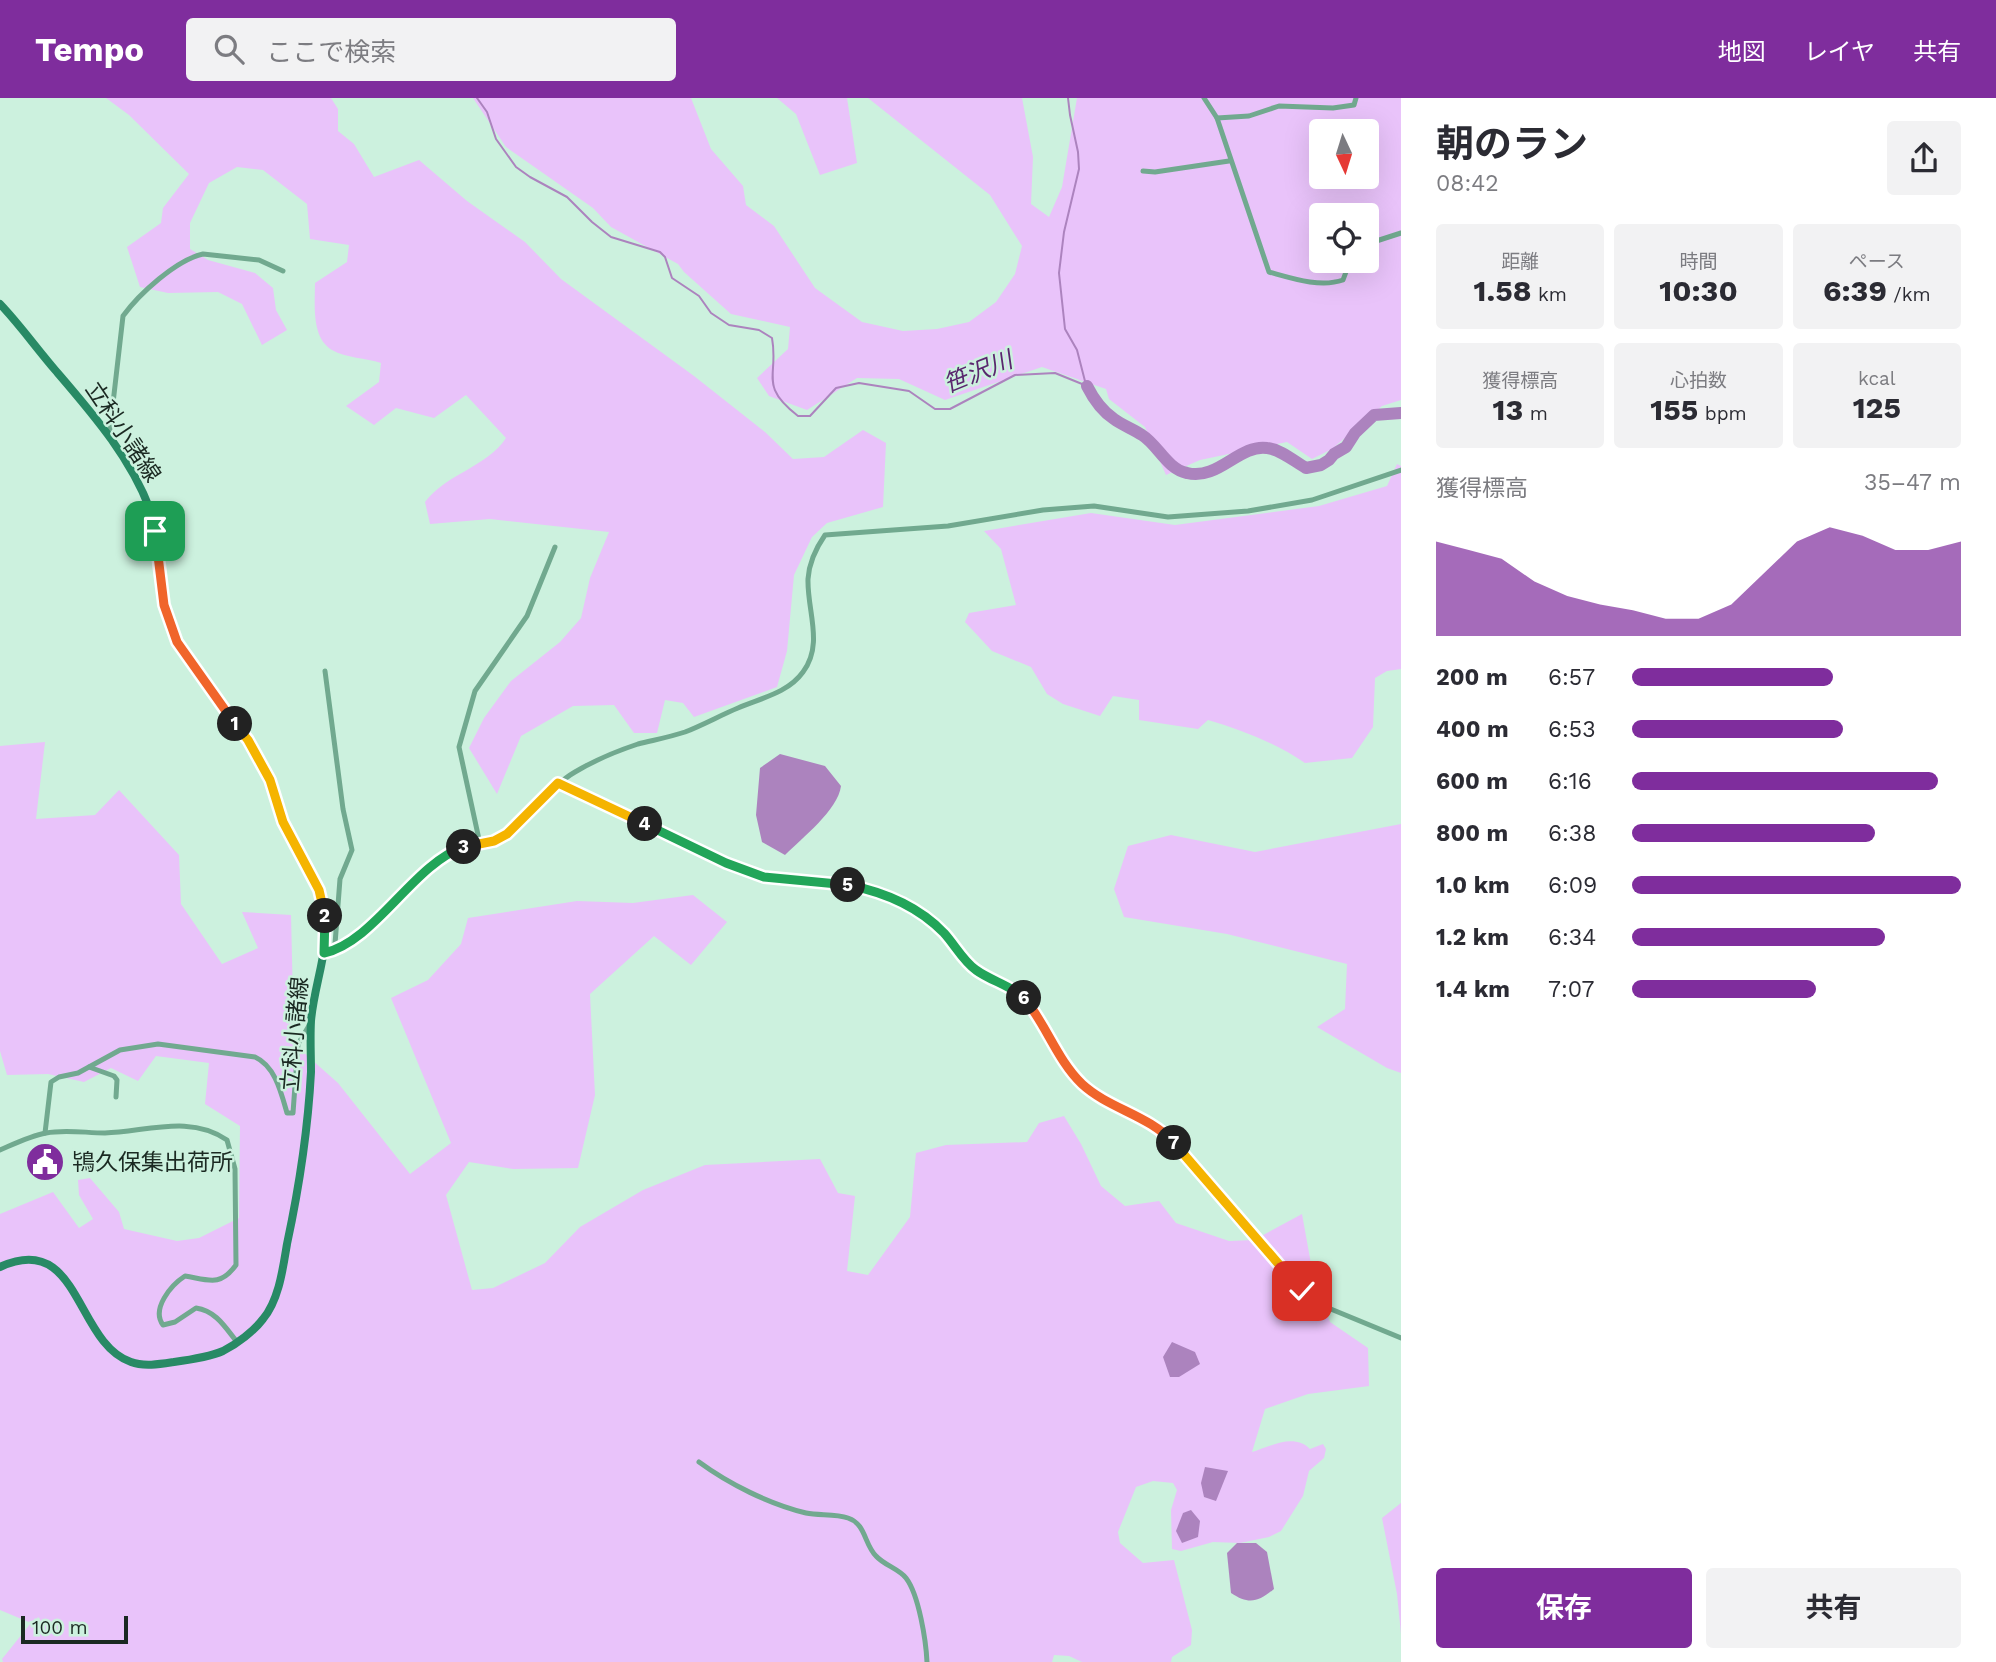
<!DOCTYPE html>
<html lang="ja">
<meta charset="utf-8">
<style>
:root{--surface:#fff;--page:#f2f2f3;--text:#2b2b33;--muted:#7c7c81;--accent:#7f2d9d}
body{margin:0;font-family:"Work Sans","Noto Sans JP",sans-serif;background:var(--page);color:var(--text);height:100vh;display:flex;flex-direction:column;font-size:26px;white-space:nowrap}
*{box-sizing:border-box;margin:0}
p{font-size:23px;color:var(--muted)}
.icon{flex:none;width:38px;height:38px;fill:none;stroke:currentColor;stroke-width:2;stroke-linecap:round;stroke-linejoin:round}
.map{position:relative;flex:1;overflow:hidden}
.sheet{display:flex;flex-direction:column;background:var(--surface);width:595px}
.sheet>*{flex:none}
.needle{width:46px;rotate:176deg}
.tools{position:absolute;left:1309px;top:21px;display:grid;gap:14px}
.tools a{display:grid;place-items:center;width:70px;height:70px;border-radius:7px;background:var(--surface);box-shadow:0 7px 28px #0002;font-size:35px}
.scale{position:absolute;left:21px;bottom:18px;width:107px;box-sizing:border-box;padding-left:7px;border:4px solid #1b2922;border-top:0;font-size:19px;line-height:24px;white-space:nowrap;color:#1b2922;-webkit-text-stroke:5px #ccf1de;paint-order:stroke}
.pin{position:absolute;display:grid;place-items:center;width:60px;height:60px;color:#fff;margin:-30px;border-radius:14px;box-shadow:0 4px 10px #0006}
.km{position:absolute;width:35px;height:35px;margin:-18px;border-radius:50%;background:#222;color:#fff;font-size:19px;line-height:35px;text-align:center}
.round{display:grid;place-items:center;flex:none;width:74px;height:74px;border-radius:7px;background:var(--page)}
.head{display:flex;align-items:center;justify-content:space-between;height:119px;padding:0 35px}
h1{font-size:38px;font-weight:700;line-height:52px}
.figures{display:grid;grid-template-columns:repeat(3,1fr);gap:10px;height:119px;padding:7px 35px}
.figures div{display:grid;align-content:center;border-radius:7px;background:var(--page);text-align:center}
.figures b{font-size:30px;font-weight:700}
.figures small{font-size:19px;font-weight:400}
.figures p{font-size:19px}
.chart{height:196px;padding:14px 35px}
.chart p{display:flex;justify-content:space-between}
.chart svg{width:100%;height:126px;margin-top:7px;fill:var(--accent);opacity:.7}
.cta{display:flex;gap:14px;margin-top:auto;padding:14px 35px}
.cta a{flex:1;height:80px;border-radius:7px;background:var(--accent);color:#fff;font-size:28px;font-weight:700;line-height:80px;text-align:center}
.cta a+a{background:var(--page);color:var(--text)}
ul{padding:0 35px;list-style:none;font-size:23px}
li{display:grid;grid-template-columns:112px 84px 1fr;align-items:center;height:52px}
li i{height:18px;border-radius:9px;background:var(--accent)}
header{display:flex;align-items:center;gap:42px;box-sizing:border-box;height:98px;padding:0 35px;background:var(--accent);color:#fff}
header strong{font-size:33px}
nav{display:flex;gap:38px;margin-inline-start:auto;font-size:24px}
.search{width:490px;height:63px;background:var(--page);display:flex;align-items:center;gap:18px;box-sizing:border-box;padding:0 24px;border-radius:7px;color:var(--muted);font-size:26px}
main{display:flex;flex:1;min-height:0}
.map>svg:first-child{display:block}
</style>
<header>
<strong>Tempo</strong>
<div class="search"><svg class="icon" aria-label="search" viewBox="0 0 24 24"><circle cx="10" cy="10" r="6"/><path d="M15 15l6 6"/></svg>ここで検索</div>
<nav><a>地図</a><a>レイヤ</a><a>共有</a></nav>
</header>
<main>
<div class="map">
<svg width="1401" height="1564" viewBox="0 0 1401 1564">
<rect width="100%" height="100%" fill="#ccf1de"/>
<!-- green -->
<g fill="#e9c3fa" fill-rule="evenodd">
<path d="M106,0H331L338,11V33L354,46L374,79L419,62L467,103L525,144L561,181L694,278L765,334L793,361L824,359L863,332L886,345L883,409L827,425L812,439L794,477L787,553L777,589L694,619L683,605L665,602L657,635H634L614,607L573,608L521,638L497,696L469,650L484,620L511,583L560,544L581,520L590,480L609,434L490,421L430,426L425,404C446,376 487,369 506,340L466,297L434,320L396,310L374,327L346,308L379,284L381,265C366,260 346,260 332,252C311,240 315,206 315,185L347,164L349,147L310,141L307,106L263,72L237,69L209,85L190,125V151L208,162L255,175L273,190L276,212L287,232L262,247L242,206L218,194L168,195L140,189L127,149L161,125L163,110L189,76L129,17Z"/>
<path d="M473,0H691L711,51L743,88L746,107L774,128L815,190L862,224L903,233L937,231L969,224L996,204L1015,176L1022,148L990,97L868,0H1022L1033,59L1031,106L1049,119L1062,89L1077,0H1401V302L1382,308L1332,351L1312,361L1287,344L1200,362L1166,377L1145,329L1109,301L1106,291L1042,269L945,302L899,281L857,280L807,312L769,298L757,280L788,251L790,229L731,216L684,174L678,166L611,129L593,110L506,49ZM1321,33H1367V79H1321ZM1321,117H1367V163H1321Z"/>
<polygon points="777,0 847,0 857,65 820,77 796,16"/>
<path d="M1397,366L1401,368V571L1387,573L1375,580L1373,629L1352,660L1305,665C1276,645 1242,632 1208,622L1198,631L1139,622V602L1113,598L1100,618L1063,606L1047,596L1031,569L992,553L965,524L969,515L1016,507L1001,451L984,433L1091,415L1175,427L1319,408L1387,388Z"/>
<path d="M45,644L36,721L95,717L119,692L179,757L181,806L222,866L258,850L242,814L291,817L294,946L338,985L410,1076L451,1045L391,900L428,882L461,846L468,820L577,803L633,805L693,797L727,824L691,867L654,838L590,896L595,997L578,1070L513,1071L469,1064L446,1097L472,1192L493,1190L545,1165L580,1129L643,1092L705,1067L820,1061L838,1095L855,1098L847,1173L868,1177L910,1119L916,1055L946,1047L1027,1044L1039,1025L1064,1018L1081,1046L1101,1088L1125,1108L1159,1103L1176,1125L1229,1143L1254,1142L1302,1116L1313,1177L1330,1224L1368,1250L1369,1288L1308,1296L1265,1311L1252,1354C1271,1348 1294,1335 1310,1351L1323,1346L1326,1351L1324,1360L1309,1373L1303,1398L1281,1433L1269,1439L1240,1445L1213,1444L1181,1453L1172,1451L1171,1412L1177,1392L1173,1385L1153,1383L1136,1389L1118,1434L1120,1445L1143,1465L1174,1462L1192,1532L1191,1547L1172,1559L1171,1564H1082L1069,1558L1054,1557L1052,1564H3L2,1561L31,1525L0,1512V1116L53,1094L79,1130L93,1121L79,1097L78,1082L90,1080L119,1114L124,1131L177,1143L199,1140L239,1120L240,1028L205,1006L209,965L156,958L138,983L111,970L84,984L48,976L7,977L0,953V648Z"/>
<polygon points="1401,726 1401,975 1387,970 1317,929 1345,911 1347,866 1227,836 1124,819 1114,791 1128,748 1171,737 1255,754"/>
<polygon points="1401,1405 1401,1536 1397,1496 1382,1420"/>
</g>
<!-- water -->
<g fill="#ac83be">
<path d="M780,656L825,668L841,688C838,712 802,740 785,757L762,744L756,717L760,670Z"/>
<polygon points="1172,1244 1195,1254 1200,1266 1179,1279 1170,1279 1163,1259"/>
<polygon points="1205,1369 1228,1373 1216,1403 1204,1399 1201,1385"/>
<polygon points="1191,1412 1200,1423 1198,1439 1182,1445 1176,1433 1183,1415"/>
<path d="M1237,1445H1256L1267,1454L1274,1491C1258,1504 1249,1507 1231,1495L1227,1455Z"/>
</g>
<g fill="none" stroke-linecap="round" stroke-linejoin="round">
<!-- stream -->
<g stroke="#ac83be" stroke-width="2">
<path d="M477,0L487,14L496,41L516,69L530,79L567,99L592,124L611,139L660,154L665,159L672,180L699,198L711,215L729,227L759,232L772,240C779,278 758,287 798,318H810L836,290L859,285L909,293L935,311H950L1015,277L1055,275L1087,288"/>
<polyline points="1068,0 1070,17 1078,54 1079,71 1064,134 1059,175 1065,231 1077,252 1086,287"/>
</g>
<!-- river -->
<path stroke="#ac83be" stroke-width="12" d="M1087,288C1093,300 1102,313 1114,321C1122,327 1133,331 1142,337C1158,347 1167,371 1187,375C1218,383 1239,346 1267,350C1280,351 1294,363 1306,370L1321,367L1329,362L1334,356L1346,349L1355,335L1374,317L1401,315"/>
<!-- minor -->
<g stroke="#71a98f" stroke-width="5">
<path d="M1204,0L1217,20L1269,174C1291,180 1320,190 1343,182L1350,163"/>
<polyline points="1217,20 1249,18 1279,8 1333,10 1354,7 1356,0"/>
<polyline points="1143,73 1155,74 1229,63"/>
<polyline points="1367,146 1401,135"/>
<path d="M109,340L123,218C139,196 176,162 203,156L259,162L283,173"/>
<polyline points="325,573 343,711 352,752 340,781 335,846 326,853"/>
<path d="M558,685L726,765L764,779L777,782L829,784L874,792L899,802L937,829L977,873L1018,894L1026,902C1045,933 1063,973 1093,995C1118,1011 1147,1019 1169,1039L1302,1193L1321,1207L1401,1240"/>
<polyline points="480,746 459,649 475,593 527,518 555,449"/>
<path d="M324,855C356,848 413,786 440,762C463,746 483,750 504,738C532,722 547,690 575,674C595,662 617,653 638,646C654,642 670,639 685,634C703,627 721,617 738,610C761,600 788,595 803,574C824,546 807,513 808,481C809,465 816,450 825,437L948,428L1043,412L1094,408L1168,419L1248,413L1312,402L1401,372"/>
<polyline points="89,969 114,978 117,982 116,999"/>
<path d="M45,1035L51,984L59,979L78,975L120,952L158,946L255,959C275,968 281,994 287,1015H293L298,946L310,926"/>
<path d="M0,1052C14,1046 30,1038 46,1035C65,1031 86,1035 105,1035C145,1034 190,1016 227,1042L235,1071L236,1167C220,1189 209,1182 185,1178C171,1187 151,1211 163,1227L175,1224L196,1210C216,1213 225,1229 237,1244"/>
<path d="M699,1364C729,1386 769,1406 806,1415C819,1418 835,1415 848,1420C866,1426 864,1446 876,1458C884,1467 899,1471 906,1480C919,1497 926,1543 927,1564"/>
</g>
<!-- secondary -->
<path stroke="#288a65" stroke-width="8" d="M0,206C20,227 37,251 56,273C93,316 133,362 152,417C167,458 157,503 177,544C196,581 227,610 250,644C267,671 271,695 283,724C295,752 317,778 324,808C332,846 314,885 311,923C310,940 311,957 311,974C308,1031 299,1090 287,1146C283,1170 279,1202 263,1221C254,1233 237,1246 223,1253C209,1259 189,1262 174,1264C161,1266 144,1269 131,1264C75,1245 80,1132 0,1169"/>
</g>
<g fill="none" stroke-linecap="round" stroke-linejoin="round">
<defs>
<polyline id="split-1" points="155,433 164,507 177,544 235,626"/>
<polyline id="split-2" points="235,626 248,642 270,682 283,724 319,792 325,818"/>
<path id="split-3" d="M325,818L324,855C375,844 414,765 464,749"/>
<polyline id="split-4" points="464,749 494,743 507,736 558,685 645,726"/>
<polyline id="split-5" points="645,726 726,765 764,779 848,787"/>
<path id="split-6" d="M848,787C884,794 918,808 944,835C955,847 963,863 976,872C991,883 1010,887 1024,900"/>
<path id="split-7" d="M1024,900C1046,926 1057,962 1082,986C1109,1011 1149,1017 1174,1045"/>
<polyline id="split-8" points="1174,1045 1302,1193"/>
</defs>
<!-- split-1 casing -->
<use href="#split-1" stroke="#fff" stroke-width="14"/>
<!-- split-2 casing -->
<use href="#split-2" stroke="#fff" stroke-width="14"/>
<!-- split-3 casing -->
<use href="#split-3" stroke="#fff" stroke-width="14"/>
<!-- split-4 casing -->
<use href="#split-4" stroke="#fff" stroke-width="14"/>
<!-- split-5 casing -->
<use href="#split-5" stroke="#fff" stroke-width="14"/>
<!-- split-6 casing -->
<use href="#split-6" stroke="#fff" stroke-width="14"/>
<!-- split-7 casing -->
<use href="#split-7" stroke="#fff" stroke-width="14"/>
<!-- split-8 casing -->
<use href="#split-8" stroke="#fff" stroke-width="14"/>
<!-- split-1 -->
<use href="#split-1" stroke="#f0652b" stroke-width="9"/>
<!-- split-2 -->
<use href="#split-2" stroke="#f5b400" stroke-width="9"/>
<!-- split-3 -->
<use href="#split-3" stroke="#22a559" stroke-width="9"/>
<!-- split-4 -->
<use href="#split-4" stroke="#f5b400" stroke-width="9"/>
<!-- split-5 -->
<use href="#split-5" stroke="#22a559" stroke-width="9"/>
<!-- split-6 -->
<use href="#split-6" stroke="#22a559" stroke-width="9"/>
<!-- split-7 -->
<use href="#split-7" stroke="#f0652b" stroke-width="9"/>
<!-- split-8 -->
<use href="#split-8" stroke="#f5b400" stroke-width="9"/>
</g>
<!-- icons -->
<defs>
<symbol id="civic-disc" viewBox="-11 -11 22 22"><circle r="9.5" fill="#7f2d9d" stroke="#ccf1de"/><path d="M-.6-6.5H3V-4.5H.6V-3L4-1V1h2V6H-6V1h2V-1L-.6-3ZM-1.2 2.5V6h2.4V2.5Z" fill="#fff"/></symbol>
</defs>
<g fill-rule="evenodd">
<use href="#civic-disc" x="23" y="1042" width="44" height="44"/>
</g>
<g text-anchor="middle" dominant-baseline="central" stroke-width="5" stroke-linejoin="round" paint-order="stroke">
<!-- street labels -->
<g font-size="23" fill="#1b2922" stroke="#ccf1de">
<text transform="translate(123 334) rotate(56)">立科小諸線</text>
<text transform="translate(295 936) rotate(-85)">立科小諸線</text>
</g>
<!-- poi labels -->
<g font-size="23" fill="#1b2922" stroke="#ccf1de" text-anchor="start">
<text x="72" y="1064">鴇久保集出荷所</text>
</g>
<!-- water labels -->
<g font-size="24" font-style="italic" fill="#5a266e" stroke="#ccf1de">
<text transform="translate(978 274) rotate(-22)">笹沢川</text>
</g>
</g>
</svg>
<div class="tools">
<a><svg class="needle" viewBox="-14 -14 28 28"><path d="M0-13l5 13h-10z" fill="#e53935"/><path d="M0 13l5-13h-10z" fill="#7c7c81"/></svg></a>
<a><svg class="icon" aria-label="locate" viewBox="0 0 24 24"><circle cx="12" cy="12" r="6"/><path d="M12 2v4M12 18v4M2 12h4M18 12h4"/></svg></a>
</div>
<div class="scale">100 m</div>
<div class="pin" style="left:155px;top:433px;background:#1e9e55"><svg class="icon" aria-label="arrive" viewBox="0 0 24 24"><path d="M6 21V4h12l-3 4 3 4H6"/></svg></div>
<div class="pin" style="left:1302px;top:1193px;background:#d93025"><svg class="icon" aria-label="check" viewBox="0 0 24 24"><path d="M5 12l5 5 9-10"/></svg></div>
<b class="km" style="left:235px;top:626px">1</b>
<b class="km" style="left:325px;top:818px">2</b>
<b class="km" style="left:464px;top:749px">3</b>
<b class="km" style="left:645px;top:726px">4</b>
<b class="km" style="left:848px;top:787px">5</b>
<b class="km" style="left:1024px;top:900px">6</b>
<b class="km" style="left:1174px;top:1045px">7</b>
</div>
<section class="sheet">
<div class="head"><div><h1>朝のラン</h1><p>08:42</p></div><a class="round"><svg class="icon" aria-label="share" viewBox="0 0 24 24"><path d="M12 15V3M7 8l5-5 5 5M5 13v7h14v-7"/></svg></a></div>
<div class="figures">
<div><p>距離</p><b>1.58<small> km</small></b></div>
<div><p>時間</p><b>10:30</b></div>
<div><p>ペース</p><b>6:39<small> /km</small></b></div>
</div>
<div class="figures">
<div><p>獲得標高</p><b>13<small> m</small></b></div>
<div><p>心拍数</p><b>155<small> bpm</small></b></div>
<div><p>kcal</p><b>125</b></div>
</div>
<div class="chart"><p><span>獲得標高</span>35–47 m</p>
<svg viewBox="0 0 160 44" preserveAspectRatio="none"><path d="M0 44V11L10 14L20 17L30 25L40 30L50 33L60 35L70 38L80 38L90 33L100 22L110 11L120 6L130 9L140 14L150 14L160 11V44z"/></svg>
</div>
<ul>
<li><b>200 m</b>6:57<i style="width:61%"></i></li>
<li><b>400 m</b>6:53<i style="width:64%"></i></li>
<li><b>600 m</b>6:16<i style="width:93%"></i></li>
<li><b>800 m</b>6:38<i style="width:74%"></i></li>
<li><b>1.0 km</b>6:09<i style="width:100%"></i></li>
<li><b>1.2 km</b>6:34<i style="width:77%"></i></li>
<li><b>1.4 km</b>7:07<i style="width:56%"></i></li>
</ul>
<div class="cta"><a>保存</a><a>共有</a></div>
</section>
</main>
